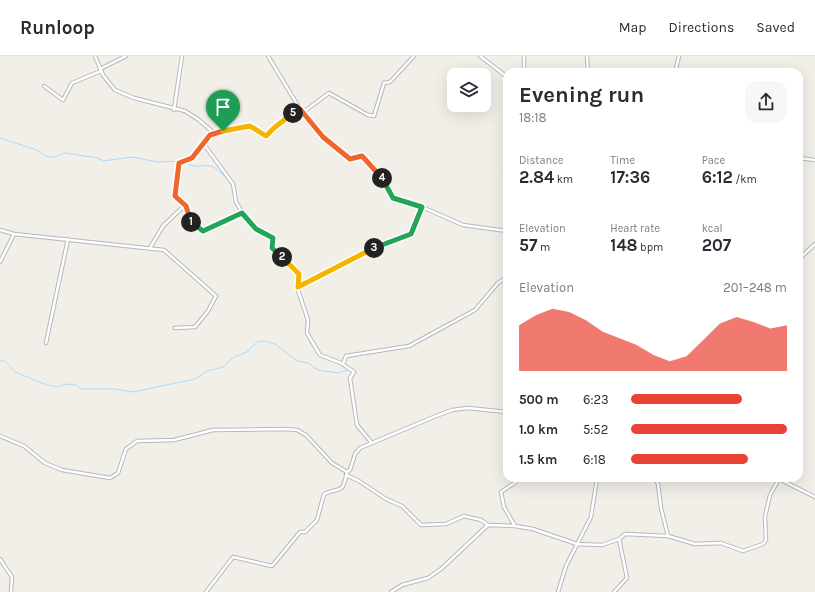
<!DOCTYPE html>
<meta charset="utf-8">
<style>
:root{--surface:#fff;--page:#f7f7f7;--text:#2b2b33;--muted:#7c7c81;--line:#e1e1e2;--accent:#ea4335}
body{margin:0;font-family:Karla,sans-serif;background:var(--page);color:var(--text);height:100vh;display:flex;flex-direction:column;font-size:15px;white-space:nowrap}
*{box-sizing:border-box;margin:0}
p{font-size:13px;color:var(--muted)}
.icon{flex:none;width:22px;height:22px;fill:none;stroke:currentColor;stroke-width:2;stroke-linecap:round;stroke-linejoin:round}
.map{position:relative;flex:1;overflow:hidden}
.sheet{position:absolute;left:503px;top:12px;width:300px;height:414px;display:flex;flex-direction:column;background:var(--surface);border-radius:12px;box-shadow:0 4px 16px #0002}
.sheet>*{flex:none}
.tools{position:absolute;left:447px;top:12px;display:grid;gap:8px}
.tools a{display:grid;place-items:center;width:44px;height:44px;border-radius:8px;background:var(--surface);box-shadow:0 4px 16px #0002;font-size:20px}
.pin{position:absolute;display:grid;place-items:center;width:34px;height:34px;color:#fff;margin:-41px -17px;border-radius:50% 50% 50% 0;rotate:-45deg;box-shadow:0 0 4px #0007}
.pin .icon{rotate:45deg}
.km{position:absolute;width:20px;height:20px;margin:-10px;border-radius:50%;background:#222;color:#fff;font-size:11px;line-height:20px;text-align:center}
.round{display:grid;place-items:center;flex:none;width:42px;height:42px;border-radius:12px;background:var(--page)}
.overview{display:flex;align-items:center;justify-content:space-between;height:68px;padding:0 16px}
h1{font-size:22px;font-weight:700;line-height:30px}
.stats{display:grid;grid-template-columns:repeat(3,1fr);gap:6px;height:68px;padding:4px 16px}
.stats div{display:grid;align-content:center}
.stats b{font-size:17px;font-weight:700}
.stats small{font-size:11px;font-weight:400}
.stats p{font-size:11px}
.chart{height:112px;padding:8px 16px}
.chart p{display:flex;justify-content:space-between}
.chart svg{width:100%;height:72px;margin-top:4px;fill:var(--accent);opacity:.7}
ul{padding:0 16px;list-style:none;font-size:13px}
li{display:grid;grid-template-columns:64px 48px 1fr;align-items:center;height:30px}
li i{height:10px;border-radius:5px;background:var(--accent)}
header{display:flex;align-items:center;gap:24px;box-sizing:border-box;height:56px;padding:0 20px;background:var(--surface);border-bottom:1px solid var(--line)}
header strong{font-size:19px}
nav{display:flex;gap:22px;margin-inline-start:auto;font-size:14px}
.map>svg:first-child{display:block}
</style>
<header>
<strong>Runloop</strong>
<nav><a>Map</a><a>Directions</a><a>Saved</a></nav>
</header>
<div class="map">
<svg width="815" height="536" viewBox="0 0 815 536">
<rect width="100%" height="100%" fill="#f1efe8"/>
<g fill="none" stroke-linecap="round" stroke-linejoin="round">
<!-- stream -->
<g stroke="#aadaff" stroke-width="1">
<polyline points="0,82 34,93 48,101 54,101 65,97 98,102 103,105 133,101 157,106 182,105"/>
<path d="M185,106C203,118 205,99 224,120"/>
<polyline points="0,305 5,305 15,316 47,329 58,331 66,328 76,329 82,333 115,333 133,336 195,323 207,315 223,311 234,301 247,296 257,286 264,285 275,288 297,305 308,307 318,314 338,317 348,314"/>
</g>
<defs>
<g id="minor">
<polyline points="95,0 103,19 115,34 134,42 185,55 199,64 214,77"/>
<polyline points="268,0 300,53"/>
<polyline points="480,0 507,21"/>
<polyline points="587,0 588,16"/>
<polyline points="100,13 126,0"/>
<polyline points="524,16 524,0"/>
<polyline points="675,16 679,0"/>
<polyline points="44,30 63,44 72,27 101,15"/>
<polyline points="174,54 182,0"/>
<polyline points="302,57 329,37 368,59 374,60 384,27 390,26 414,0"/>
<polyline points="203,87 233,128 236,146 247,164 262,177 273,182 272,192 299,218 298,234 308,264 307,277 320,299 341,307 354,316 350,322 357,369 371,386"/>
<polyline points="507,99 505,116 507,129"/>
<polyline points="799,102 815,104"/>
<path d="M242,157L201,175L191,167L186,150L175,140L179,107L192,102L206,84L214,77L250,70L266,81L274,72L300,53C308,72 334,91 350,103L360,99L364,101L381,120L393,142L413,147L463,169L507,175"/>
<polyline points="0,174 14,178 164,194 216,240 208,255 195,271 175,272"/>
<polyline points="150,192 163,170 185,149"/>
<polyline points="799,203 815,188"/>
<polyline points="0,206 14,178"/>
<polyline points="299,231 374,192 411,178 422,151"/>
<polyline points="46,287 68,183"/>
<polyline points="343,308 346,300 409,290 475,254 498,227 507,221"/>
<polyline points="0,380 24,390 45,407 62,414 110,422 118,417 126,393 137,385 174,384 213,374 286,373 297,374 306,379 332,407 347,416 350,414 355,398 360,392 436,360 452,354 468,352 507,356"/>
<polyline points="346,419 359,425 386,443 402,450 421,469 446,468 464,460 481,464 488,469"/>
<polyline points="518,422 516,426 501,436 504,451 515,470 533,473 577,488 602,489 619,483 627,522 614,536"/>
<polyline points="655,422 658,428 661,452 668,480"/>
<polyline points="777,422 815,441"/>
<polyline points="619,483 625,478 668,480 695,488 721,487 743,495 763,488 766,484 765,461 770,439 779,423"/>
<polyline points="0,503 12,521 11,536"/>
<path d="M206,536L233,501L272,510L300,476H305L317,464L324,438C341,430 342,440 347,416"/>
<polyline points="391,536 402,529 428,522 441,513 488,469 514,470"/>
<polyline points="558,536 566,510 591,461 597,422"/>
</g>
</defs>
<!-- minor casing -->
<use href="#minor" stroke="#b5b8bc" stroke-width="4.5"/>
<!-- minor -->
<use href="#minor" stroke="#fff" stroke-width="2.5"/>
</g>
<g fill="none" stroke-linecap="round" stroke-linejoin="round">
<defs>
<polyline id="split-1" points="191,166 186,150 175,140 179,107 192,102 210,79 223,75"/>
<polyline id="split-2" points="191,166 203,175 242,157 256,173 273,182 272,192 282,201"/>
<polyline id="split-3" points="282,201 299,218 298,231 374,192"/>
<polyline id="split-4" points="374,192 411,178 422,151 393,142 382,122"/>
<polyline id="split-5" points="293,57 300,53 323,81 350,103 362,100 382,122"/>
<polyline id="split-6" points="223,75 250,70 266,80 274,72 293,57"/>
</defs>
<!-- split-1 casing -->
<use href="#split-1" stroke="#fff" stroke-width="8"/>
<!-- split-2 casing -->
<use href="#split-2" stroke="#fff" stroke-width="8"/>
<!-- split-3 casing -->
<use href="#split-3" stroke="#fff" stroke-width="8"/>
<!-- split-4 casing -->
<use href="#split-4" stroke="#fff" stroke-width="8"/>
<!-- split-5 casing -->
<use href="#split-5" stroke="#fff" stroke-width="8"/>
<!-- split-6 casing -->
<use href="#split-6" stroke="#fff" stroke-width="8"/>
<!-- split-1 -->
<use href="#split-1" stroke="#f0652b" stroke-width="5"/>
<!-- split-2 -->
<use href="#split-2" stroke="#22a559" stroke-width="5"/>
<!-- split-3 -->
<use href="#split-3" stroke="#f5b400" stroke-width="5"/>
<!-- split-4 -->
<use href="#split-4" stroke="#22a559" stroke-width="5"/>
<!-- split-5 -->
<use href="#split-5" stroke="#f0652b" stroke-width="5"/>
<!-- split-6 -->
<use href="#split-6" stroke="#f5b400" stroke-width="5"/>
</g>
</svg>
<div class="tools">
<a><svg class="icon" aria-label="layers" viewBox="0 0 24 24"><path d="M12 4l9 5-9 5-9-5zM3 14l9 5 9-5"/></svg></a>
</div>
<div class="pin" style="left:223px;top:75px;background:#1e9e55"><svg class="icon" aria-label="arrive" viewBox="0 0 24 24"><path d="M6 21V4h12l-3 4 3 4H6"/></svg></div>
<b class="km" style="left:191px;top:166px">1</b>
<b class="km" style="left:282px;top:201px">2</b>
<b class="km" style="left:374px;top:192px">3</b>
<b class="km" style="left:382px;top:122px">4</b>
<b class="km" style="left:293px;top:57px">5</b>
<section class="sheet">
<div class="overview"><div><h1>Evening run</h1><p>18:18</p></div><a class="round"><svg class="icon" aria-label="share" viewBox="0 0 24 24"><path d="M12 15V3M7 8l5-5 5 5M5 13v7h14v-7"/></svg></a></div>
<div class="stats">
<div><p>Distance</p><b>2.84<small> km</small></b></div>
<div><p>Time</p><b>17:36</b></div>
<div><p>Pace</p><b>6:12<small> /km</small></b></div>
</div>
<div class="stats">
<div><p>Elevation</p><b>57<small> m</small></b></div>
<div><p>Heart rate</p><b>148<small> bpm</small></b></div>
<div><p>kcal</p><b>207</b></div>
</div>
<div class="chart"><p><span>Elevation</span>201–248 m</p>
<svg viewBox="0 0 160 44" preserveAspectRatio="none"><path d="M0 44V16L10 10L20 6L30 8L40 13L50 20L60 24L70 28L80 34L90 38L100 35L110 25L120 15L130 11L140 14L150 18L160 16V44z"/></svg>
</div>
<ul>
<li><b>500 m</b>6:23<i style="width:71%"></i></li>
<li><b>1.0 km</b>5:52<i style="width:100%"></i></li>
<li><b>1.5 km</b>6:18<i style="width:75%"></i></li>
</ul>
</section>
</div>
